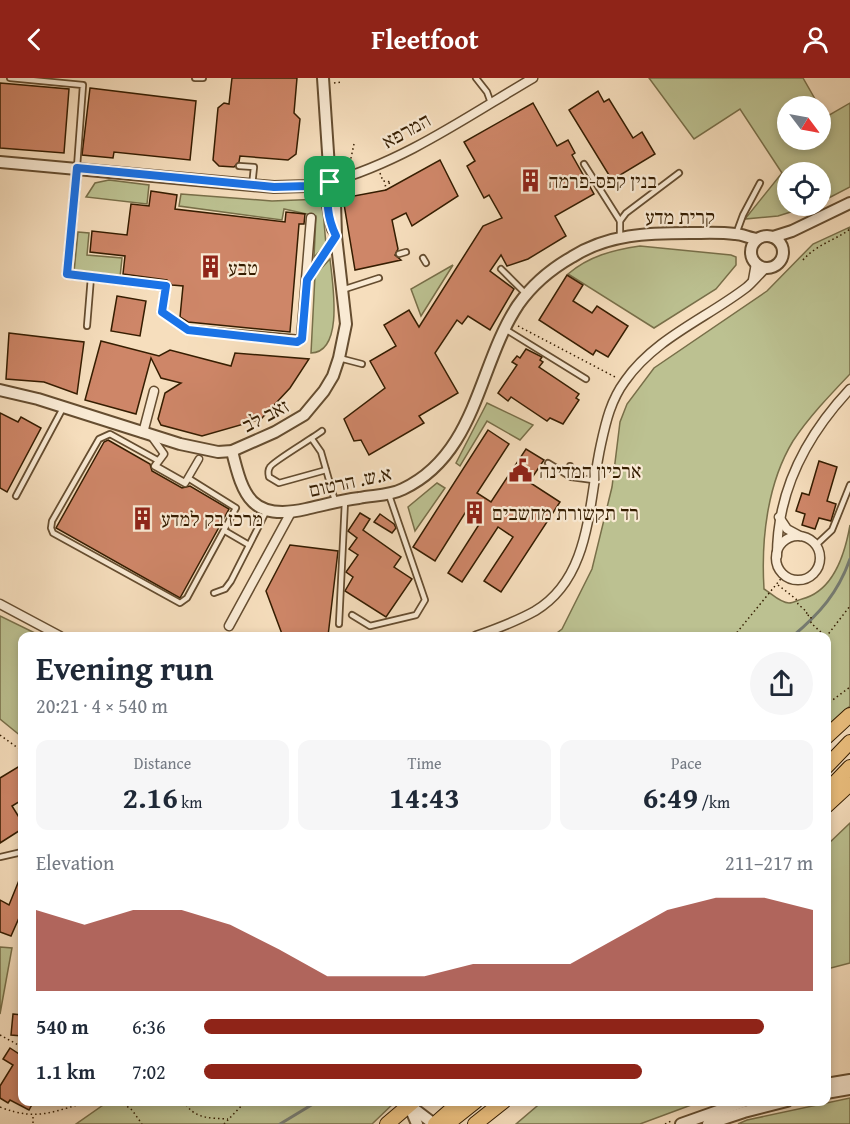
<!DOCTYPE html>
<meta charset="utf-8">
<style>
:root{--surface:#fff;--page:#f6f6f7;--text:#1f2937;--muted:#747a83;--accent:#8f2418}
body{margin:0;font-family:"Gentium Book Plus","Frank Ruhl Libre",serif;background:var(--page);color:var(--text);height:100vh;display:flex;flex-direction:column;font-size:22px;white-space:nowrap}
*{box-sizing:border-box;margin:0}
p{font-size:20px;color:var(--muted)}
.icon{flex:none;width:33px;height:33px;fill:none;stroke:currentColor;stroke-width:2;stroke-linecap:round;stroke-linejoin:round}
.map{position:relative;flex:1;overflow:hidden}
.panel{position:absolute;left:18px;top:554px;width:813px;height:474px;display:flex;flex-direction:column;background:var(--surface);border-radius:12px;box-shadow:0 3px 9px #0003}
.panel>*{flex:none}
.needle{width:39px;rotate:122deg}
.tools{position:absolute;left:777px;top:18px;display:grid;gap:12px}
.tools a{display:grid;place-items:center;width:54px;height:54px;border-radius:50%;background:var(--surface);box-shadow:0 3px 9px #0003;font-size:30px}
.pin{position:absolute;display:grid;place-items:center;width:51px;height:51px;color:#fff;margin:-26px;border-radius:12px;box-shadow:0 3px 9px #0006}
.round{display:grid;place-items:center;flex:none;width:63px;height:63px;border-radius:32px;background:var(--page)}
.head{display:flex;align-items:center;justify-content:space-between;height:102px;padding:0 18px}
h1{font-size:33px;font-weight:700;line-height:45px}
.figures{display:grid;grid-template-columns:repeat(3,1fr);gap:9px;height:102px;padding:6px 18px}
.figures div{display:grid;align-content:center;border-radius:12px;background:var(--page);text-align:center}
.figures b{font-size:30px;font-weight:700}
.figures small{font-size:16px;font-weight:400}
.figures p{font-size:16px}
.chart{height:168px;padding:12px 18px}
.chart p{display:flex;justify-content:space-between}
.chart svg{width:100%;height:108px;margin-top:6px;fill:var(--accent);opacity:.7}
ul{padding:0 18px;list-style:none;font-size:20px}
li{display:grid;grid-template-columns:96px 72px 1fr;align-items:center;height:45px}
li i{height:15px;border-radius:8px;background:var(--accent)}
header{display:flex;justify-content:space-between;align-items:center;height:78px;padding:0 18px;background:var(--accent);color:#fff;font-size:27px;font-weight:700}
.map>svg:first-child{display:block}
</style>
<header><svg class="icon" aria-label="back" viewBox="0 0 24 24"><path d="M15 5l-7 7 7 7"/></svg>Fleetfoot<svg class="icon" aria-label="person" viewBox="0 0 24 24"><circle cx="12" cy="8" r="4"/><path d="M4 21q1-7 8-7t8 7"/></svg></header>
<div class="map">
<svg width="850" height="1046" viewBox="0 0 850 1046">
<rect width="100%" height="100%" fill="#f6debd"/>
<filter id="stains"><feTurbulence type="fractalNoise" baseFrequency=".00333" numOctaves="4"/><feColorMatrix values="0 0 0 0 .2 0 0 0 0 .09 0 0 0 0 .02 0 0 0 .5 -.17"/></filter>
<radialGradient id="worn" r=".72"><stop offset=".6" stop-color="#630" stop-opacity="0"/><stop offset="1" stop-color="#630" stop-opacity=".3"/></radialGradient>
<!-- green -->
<g fill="#bcc191" stroke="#786f49" stroke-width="1.5">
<polygon points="649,0 803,0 819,28 788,28 788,62 820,62 821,31 826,39 850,25 850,109 821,124 820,94 788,94 788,128 810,128 778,138 745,141 782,95 740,31 694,61"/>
<polygon points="109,102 149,107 147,126 86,119 95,105"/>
<polygon points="181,116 272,123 322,121 326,167 314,179 316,138 284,131 282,142 179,128"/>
<path d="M850,149V296C830,317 809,339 793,363C767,406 761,462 764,511C771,515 780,525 789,525C793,525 798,522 802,521C834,513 845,476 850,447V628L827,649L826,558H553L562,551L592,491L612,409L620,344L627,326L654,290L767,213L813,166Z"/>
<polygon points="78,154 89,155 87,177 122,180 120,199 74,194"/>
<path d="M640,168L731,177L736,179V187L716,211L654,250L568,196C589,178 613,172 640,168Z"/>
<path d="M330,181C332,202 345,274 311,275L315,197Z"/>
<polygon points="453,187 421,238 411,211"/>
<polygon points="487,325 533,347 520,362 487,343 460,388 456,385"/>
<polygon points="437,405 445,410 415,453 408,429"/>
<polygon points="0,538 41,558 22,558 22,659 0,641"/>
<polygon points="850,745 850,885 827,891 827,767"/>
<polygon points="0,869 12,870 0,936"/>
<polygon points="850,1020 850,1046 738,1046 747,1042"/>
<polygon points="109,1023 396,1023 372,1046 76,1046"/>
<polygon points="543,1023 702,1023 640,1046 516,1046"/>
</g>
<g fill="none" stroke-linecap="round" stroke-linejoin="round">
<!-- stream -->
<g stroke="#767b71" stroke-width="3">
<path d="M793,558C820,535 838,515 850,481"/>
<polyline points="280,1046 318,1023"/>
</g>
</g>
<!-- building -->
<g fill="#ce8668" stroke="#351d01" stroke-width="1.5">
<polygon points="232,0 297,0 294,35 300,41 296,76 288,82 240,78 239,84 234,89 219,88 213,82 218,30 224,25 229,26"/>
<polygon points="0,5 69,11 64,75 0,70"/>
<polygon points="90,10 196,23 190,82 114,74 113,80 82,77"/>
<polygon points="598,13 604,24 609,21 633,60 642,54 655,76 612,102 569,32"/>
<polygon points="533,25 557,68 568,62 575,75 572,77 594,116 555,138 566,158 528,181 507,188 501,177 490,193 514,211 490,252 468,238 462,246 457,242 435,275 458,315 419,338 424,345 369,377 361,362 354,363 344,341 385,310 370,283 396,268 384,247 409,232 419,249 483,148 502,140 489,117 484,120 467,88 475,83 464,64"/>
<polygon points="440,82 458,118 412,148 406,135 392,142 398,171 395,177 401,182 355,192 343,120 386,112"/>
<polygon points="151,113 177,117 175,131 285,144 286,134 305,136 304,146 299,146 290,254 188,244 180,239 183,208 172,207 167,202 123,196 125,178 90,174 92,153 127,157 131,126 149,128"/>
<polygon points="567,197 583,207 573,223 592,235 597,228 628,248 608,279 596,272 593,277 539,242"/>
<polygon points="117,218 146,223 140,258 111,253"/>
<polygon points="9,255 84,264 77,316 44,304 6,301"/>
<polygon points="101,263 159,278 170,272 231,288 235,275 309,281 290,310 261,341 202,358 161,347 158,341 165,315 181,305 161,300 151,280 136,336 85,322"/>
<polygon points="526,271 542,279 540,282 543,284 539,289 579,316 576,320 579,322 563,346 550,340 547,343 511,319 508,323 498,315 517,287 512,284 517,278 520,280"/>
<polygon points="0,335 18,344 21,339 41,350 7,414 0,410"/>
<polygon points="488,352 509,366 477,415 491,424 526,371 544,382 529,404 560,424 501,514 484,503 513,459 498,449 462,504 448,495 480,445 465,435 435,483 413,469"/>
<polygon points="108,362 150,386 152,393 182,410 190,408 229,431 180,520 56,450 104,364"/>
<polygon points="819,383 837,389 827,423 836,426 831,443 819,440 815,451 802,447 805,436 796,433 802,415 809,417"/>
<polygon points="360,435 370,441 363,452 401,479 394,489 412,501 386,539 345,513 353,499 346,494 358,477 349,471 357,460 348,453"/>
<polygon points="380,436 394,446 396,450 392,455 374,444"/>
<polygon points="290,467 338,473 328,558 282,556 266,513"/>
<polygon points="18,689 22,696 22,722 12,728 22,744 22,751 0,765 0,700"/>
<polygon points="22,795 22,841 19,840 11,858 0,854 0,822 9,827"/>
<polygon points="13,936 22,937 22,958 11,957"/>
<polygon points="10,970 22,978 22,1023 34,1023 29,1032 10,1022 8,1025 0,1020 0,1008 13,987 3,981"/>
</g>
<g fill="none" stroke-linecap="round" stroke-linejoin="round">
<defs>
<g id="service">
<polyline points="10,0 83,7 77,89"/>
<polyline points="195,0 203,0"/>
<polyline points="476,0 487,14 491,25"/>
<polyline points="584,86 620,143"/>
<polyline points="239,88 254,89 252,108"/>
<polyline points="736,156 743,137 760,105"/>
<polyline points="620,159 620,143 626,135 679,95"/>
<polyline points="399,176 406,174"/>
<polyline points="423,180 426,185"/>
<polyline points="501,191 526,216"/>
<polyline points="308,200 334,160"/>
<polyline points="342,212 379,200"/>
<polyline points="87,248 91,199"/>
<polyline points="505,251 586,301"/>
<polyline points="339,280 362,286"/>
<path d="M322,353C313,360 272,384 270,389C268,392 268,395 269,399L279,405L326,392"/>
<polyline points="312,361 321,374 335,423"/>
<polyline points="159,383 110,356 99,361 52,443 51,450 53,455 180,525 187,520 236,430 188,400"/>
<polyline points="548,385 571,399 593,402"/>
<polyline points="568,397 570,388"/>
<polyline points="16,418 63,330"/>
<polyline points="225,453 249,467"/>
<polyline points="816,467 832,452 850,407"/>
<polyline points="214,515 225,511 231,503 267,432"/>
<polyline points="352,537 370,548 416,537 425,522 389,417"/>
<polyline points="339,546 345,423"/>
<polyline points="0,779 22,774"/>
</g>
<polyline id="pedestrian" points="151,358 164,376 155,388 185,405 199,381"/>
<g id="minor">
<polyline points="77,91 67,196 166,208 162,234 188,252 301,262 311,140"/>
<path d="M330,104C403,84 468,38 533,0"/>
<polyline points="753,202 756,185"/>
<polyline points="143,355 154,313"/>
<polyline points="779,439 787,451 800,458"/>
<circle cx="798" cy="480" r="22"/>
<path d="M777,478C777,412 806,358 850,311"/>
<polyline points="0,526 60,558"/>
<polyline points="229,548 290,436"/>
<path d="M476,558C496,551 517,543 535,533C592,499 588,424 601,366C606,343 611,322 625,303C655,260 707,240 747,209C754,203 759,196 766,190"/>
</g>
<g id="tertiary">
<polyline points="0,84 274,109 307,108 330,104"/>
<polyline points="329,108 327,123 333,151"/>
<circle cx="767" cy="174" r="16"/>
<polyline points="773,159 792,153 850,125"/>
<polyline points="0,312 38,321 180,366 218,374 232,373 275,354 304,337 324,313 333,298 339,280 346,246 336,158 335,125 330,104 323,0"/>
<path d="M232,373C243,419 252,443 306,431C324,427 341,422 359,420C374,417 389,418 403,411C477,376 478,287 518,227C532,207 551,191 572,179C608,156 648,155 690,155C704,155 720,154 735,156C742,156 749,160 757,161"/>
<polyline points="826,1006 850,1002"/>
<polyline points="826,1015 850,1011"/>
<polyline points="409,1027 434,1046"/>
<polyline points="409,1027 417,1046"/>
<polyline points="681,1046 746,1023"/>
<polyline points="708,1046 744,1034 787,1023"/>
</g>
<g id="trunk">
<polyline points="826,659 850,637"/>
<polyline points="826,689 850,664"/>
<polyline points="826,714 850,689"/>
<polyline points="826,728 850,706"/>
<polyline points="387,1046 414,1023"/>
<polyline points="435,1046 461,1023"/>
<polyline points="447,1046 476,1023"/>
<polyline points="475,1046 504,1023"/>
</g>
</defs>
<!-- service casing -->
<use href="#service" stroke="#654d30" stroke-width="8"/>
<!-- pedestrian casing -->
<use href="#pedestrian" stroke="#654d30" stroke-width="9"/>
<!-- minor casing -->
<use href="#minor" stroke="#654d30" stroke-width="11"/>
<!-- tertiary casing -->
<use href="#tertiary" stroke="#654d30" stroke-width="14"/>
<!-- trunk casing -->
<use href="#trunk" stroke="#351d01" stroke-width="16"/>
<!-- path -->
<g stroke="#351d01" stroke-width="1.5" stroke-dasharray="1.5 3" stroke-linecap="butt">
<polyline points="334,5 342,4"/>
<polyline points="339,88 347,87 349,79 351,80 354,66"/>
<polyline points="380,95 383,103 391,104 385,108 386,112"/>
<path d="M803,182C817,166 834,163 850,151"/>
<polyline points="518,248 617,300"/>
<polyline points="778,507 796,521 798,526 807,534 806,537 811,538 811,545 825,558"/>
<polyline points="734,558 784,497"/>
<polyline points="826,559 850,528"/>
<polyline points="826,627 850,609"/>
<polyline points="0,657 22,673"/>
<polyline points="0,957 22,969"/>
<polyline points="120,1023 132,1032 142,1046"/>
<path d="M184,1023C193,1041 210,1040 228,1041"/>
<path d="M0,1029C41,1045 55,1031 94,1023"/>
<polyline points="33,1039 33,1046"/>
<polyline points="224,1046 246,1023"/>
<polyline points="665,1046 671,1043"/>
</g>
<!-- service -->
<use href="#service" stroke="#f9ead4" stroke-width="4.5"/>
<!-- pedestrian -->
<use href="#pedestrian" stroke="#f9ead4" stroke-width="6"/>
<!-- minor -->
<use href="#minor" stroke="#f9ead4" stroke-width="8"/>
<!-- tertiary -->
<use href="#tertiary" stroke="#f9ead4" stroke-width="10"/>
<!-- trunk -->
<use href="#trunk" stroke="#ebbf7e" stroke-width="14"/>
</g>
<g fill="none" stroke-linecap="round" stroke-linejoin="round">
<defs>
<path id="route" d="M77,90L274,109L308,108L330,104C326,124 327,139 336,158L307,202L302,261L297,264L188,252L162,234L166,208L67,196Z"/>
</defs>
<!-- route casing -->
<use href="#route" stroke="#fff" stroke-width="12"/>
<!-- route -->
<use href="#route" stroke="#1a73e8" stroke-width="8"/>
</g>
<!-- icons -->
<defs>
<symbol id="building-bare" viewBox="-9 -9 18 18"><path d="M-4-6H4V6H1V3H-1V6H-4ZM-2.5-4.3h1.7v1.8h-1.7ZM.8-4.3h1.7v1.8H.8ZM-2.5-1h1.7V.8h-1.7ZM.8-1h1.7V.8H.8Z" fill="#8f2418" stroke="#f9ead4" stroke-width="2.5" paint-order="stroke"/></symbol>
<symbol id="civic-bare" viewBox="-9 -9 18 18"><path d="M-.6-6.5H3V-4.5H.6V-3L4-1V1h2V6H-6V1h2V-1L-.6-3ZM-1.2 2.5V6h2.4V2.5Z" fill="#8f2418" stroke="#f9ead4" stroke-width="2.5" paint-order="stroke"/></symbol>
</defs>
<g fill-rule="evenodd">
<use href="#building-bare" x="514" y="86" width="33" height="33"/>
<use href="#building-bare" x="194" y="172" width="33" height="33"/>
<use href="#civic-bare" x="504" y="376" width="33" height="33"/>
<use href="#building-bare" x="458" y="418" width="33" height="33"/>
<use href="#building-bare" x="126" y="424" width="33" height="33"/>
</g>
<g text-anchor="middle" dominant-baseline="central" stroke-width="4.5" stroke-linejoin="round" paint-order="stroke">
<!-- street labels -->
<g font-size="20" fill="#351d01" stroke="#f9ead4">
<text transform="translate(406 52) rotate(-29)">המרפא</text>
<text x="680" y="138">קרית מדע</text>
<text transform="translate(265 337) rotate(-27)">זאב לב</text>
<text transform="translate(350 403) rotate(-12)">א.ש. הרטום</text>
</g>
<!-- poi labels -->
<g font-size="20" fill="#351d01" stroke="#f9ead4" text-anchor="start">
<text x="548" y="102">בנין קפס-פרמה</text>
<text x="228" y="189">טבע</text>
<text x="539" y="392">ארכיון המדינה</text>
<text x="492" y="434">רד תקשורת מחשבים</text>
<text x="161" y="440">מרכז בק למדע</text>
</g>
</g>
<rect width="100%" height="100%" filter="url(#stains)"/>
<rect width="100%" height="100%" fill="url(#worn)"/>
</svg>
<div class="tools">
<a><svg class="needle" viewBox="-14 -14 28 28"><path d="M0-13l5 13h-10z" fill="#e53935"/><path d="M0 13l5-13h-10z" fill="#747a83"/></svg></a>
<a><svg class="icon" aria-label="locate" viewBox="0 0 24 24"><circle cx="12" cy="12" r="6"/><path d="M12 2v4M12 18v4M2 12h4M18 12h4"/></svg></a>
</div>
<div class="pin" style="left:330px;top:104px;background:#1e9e55"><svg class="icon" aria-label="arrive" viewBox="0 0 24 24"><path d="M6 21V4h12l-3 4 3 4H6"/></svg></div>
<section class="panel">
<div class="head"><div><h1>Evening run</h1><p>20:21 · 4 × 540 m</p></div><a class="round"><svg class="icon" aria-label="share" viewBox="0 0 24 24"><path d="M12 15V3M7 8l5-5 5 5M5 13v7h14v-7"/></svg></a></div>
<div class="figures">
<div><p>Distance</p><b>2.16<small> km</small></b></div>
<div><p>Time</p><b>14:43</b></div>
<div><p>Pace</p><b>6:49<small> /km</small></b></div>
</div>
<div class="chart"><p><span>Elevation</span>211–217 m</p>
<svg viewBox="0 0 160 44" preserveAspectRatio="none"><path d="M0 44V11L10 17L20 11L30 11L40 17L50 27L60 38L70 38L80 38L90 33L100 33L110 33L120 22L130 11L140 6L150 6L160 11V44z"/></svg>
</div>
<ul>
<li><b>540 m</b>6:36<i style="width:92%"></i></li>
<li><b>1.1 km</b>7:02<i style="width:72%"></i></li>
</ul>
</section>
</div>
